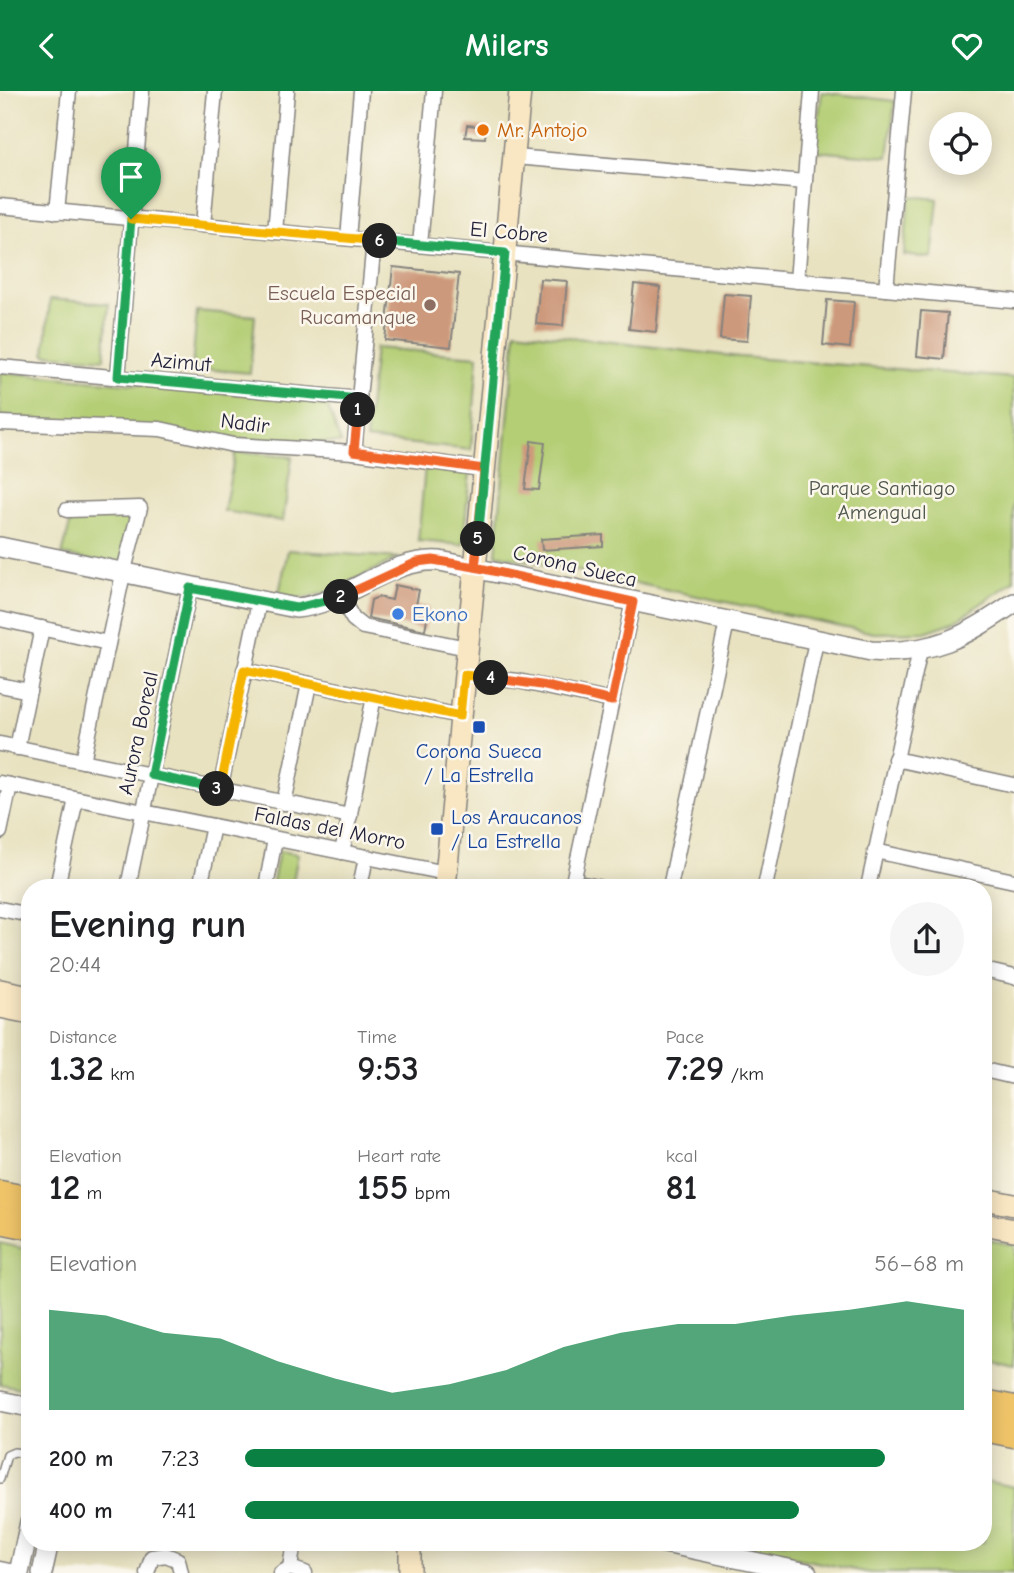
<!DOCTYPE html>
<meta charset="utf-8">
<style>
:root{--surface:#fff;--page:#f6f6f6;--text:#202124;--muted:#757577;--accent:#0b8043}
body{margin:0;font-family:"Comic Neue",sans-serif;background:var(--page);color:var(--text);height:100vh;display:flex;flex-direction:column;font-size:26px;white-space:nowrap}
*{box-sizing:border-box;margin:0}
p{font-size:23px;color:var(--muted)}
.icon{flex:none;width:38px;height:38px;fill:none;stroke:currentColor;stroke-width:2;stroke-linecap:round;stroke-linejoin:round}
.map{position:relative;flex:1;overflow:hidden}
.side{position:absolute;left:21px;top:788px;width:971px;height:672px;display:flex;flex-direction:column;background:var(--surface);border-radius:28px;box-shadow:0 4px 18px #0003}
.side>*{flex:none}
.fabs{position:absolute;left:929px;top:21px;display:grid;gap:14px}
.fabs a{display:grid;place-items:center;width:63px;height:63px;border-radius:50%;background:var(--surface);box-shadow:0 4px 18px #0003;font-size:35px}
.pin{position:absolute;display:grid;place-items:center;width:60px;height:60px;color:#fff;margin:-72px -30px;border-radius:50% 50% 50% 0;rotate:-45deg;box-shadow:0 0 7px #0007}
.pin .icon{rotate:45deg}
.km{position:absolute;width:35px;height:35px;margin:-18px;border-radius:50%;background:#222;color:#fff;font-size:19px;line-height:35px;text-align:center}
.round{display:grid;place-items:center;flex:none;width:74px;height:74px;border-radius:37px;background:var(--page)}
.overview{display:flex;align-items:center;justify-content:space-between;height:119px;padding:0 28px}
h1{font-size:38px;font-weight:800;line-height:52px}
.metrics{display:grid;grid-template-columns:repeat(3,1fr);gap:10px;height:119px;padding:7px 28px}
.metrics div{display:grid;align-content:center}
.metrics b{font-size:35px;font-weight:800}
.metrics small{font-size:19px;font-weight:400}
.metrics p{font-size:19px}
.chart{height:196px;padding:14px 28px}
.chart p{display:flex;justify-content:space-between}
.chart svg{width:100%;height:126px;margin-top:7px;fill:var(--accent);opacity:.7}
ul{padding:0 28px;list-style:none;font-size:23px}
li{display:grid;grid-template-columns:112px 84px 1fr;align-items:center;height:52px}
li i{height:18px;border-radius:9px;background:var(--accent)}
header{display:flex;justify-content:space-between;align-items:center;height:91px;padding:0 28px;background:var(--accent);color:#fff;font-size:32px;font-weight:800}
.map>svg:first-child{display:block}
</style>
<header><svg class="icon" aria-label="back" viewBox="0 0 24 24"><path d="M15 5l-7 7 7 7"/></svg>Milers<svg class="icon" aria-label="heart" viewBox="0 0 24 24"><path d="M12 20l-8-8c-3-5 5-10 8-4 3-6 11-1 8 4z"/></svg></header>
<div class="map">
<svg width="1014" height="1482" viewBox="0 0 1014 1482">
<rect width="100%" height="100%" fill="#fbf7ec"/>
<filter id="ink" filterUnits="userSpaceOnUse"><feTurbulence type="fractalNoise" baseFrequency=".0143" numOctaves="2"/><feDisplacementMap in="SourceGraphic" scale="14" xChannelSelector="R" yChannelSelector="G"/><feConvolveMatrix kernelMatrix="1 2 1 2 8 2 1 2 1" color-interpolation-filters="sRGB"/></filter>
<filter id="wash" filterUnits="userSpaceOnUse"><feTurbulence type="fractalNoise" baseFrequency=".00686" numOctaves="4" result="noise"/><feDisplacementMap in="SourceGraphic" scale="28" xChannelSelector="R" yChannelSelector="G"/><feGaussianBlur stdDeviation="1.57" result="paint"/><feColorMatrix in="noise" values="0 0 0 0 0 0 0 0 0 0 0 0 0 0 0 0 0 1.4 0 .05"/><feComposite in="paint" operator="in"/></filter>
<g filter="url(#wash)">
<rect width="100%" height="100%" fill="#e8e2c0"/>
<!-- green -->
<g fill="#b4ce74" stroke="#6b7858" stroke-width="2">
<polygon points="822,1 895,10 888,66 814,60"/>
<polygon points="909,105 938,108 932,167 904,164"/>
<polygon points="50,208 109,213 104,268 45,263"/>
<polygon points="197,220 255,225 250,282 192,277"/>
<polygon points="516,240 740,266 1014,287 1014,490 954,531 925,541 874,542 496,463"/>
<polygon points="375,257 478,265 471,359 366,348"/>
<polygon points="0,281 326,311 341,352 235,349 0,325"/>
<polygon points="235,361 292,366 283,430 224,420"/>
<polygon points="425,376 470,380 463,454 418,450"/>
<polygon points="136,420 121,475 62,464 73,421"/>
<path d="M288,459L398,467C362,484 319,513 278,507Z"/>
<polygon points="279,760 298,763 292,796 272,796"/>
<polygon points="984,1148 1014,1154 1014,1274 984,1268"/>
<polygon points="0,1152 30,1159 30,1299 0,1293"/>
<polygon points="984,1390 1014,1396 1014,1482 870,1482 719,1451 984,1451"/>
</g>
<g id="blocks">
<!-- building -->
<g fill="#cd997b">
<polygon points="467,34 486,36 485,47 465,46"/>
<polygon points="393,176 459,183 451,256 385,249"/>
<polygon points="540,188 567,190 563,235 536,233"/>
<polygon points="634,193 660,196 656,241 629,238"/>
<polygon points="724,203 751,205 747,250 720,248"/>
<polygon points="827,209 854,211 850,257 823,254"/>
<polygon points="921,220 948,222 944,268 917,265"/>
<polygon points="531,350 545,352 539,399 525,398"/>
<polygon points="603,444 603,455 542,459 541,448"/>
<polygon points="395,494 419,499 416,514 429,516 425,539 368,527 371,509 378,506 392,509"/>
</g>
</g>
</g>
<g filter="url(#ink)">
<use href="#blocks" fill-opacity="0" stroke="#85827e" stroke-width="2"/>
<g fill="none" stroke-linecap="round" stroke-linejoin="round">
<defs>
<polyline id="service" points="0,1388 7,1364 14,1361 30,1363"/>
<g id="minor">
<polyline points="515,66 805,91"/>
<polyline points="0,115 1014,210"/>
<polyline points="57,121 69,0"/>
<polyline points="203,134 215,0"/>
<polyline points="275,141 287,0"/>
<polyline points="348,147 361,0"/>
<polyline points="420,154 434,0"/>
<polyline points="797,190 812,0"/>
<polyline points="886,198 904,0"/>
<polyline points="0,276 359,308"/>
<polyline points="118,286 142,0"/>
<polyline points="0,332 160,338 233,354 354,361 484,378"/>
<polyline points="354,361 374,150"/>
<polyline points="67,419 140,417 123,483 83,670"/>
<polyline points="341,507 353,528 363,536 467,557"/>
<polyline points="0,528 108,552"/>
<polyline points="244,579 460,625"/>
<polyline points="464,584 518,590 612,610"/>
<polyline points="0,594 29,600"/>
<polyline points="0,653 350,725"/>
<polyline points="17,657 42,537"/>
<polyline points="895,668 1014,694"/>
<polyline points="0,692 446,782"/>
<polyline points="220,699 259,511"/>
<polyline points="284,712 309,593"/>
<polyline points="0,741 10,694"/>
<polyline points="875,760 1014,790"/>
<polyline points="342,761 374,606"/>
<polyline points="574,791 598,796"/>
<polyline points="57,796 76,708"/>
<polyline points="128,796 190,497"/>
<polyline points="200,796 213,735"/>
<polyline points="266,796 275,748"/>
<polyline points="360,796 366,766"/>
<polyline points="572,796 633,511"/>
<polyline points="670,796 727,531"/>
<polyline points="765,796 816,550"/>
<polyline points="868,796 920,559"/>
<polyline points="0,818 30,824"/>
<polyline points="984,879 1014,886"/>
<polyline points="984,979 1014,986"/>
<polyline points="290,1477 294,1451"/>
<polyline points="0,1478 19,1482"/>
<polyline points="147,1482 152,1466 166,1464 178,1469 181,1482"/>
<polyline points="281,1482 290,1477 305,1482"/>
</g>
<g id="tertiary">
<path d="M0,456L296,517C347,513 388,466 440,470L871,560C933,564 964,546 1014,512"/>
<polyline points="0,1310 30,1316"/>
<polyline points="660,1451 807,1482"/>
<polyline points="19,1482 30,1431"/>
<polyline points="42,1482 49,1451"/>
</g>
<g id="secondary">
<polyline points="445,796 520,0"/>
<polyline points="0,899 30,905"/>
<polyline points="0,916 30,922"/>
<polyline points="984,1108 1014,1114"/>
<polyline points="984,1133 1014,1139"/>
<polyline points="410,1451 410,1482"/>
</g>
<g id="motorway">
<polyline points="0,1103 30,1109"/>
<polyline points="0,1129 30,1135"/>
<polyline points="984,1312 1014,1318"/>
<polyline points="984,1337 1014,1343"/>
</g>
</defs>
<!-- service casing -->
<use href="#service" stroke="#85827e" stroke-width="10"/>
<!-- minor casing -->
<use href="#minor" stroke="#85827e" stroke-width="17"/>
<!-- tertiary casing -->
<use href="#tertiary" stroke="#85827e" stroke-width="22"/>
<!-- secondary casing -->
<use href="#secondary" stroke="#85827e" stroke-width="24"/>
<!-- motorway casing -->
<use href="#motorway" stroke="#85827e" stroke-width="29"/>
<!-- service -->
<use href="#service" stroke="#fff" stroke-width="7"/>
<!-- minor -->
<use href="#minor" stroke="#fff" stroke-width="14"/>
<!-- tertiary -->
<use href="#tertiary" stroke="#fff" stroke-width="19"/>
<!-- secondary -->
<use href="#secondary" stroke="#f9e7c3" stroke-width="21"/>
<!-- motorway -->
<use href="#motorway" stroke="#efc469" stroke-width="26"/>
</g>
</g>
<g fill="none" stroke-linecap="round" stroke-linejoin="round" filter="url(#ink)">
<defs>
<polyline id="split-1" points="131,128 118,286 359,308 358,319"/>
<polyline id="split-2" points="341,506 417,471 433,469 475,476 484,378 354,360 358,319"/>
<polyline id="split-3" points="217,698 151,684 190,497 296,517 341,506"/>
<polyline id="split-4" points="217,698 220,699 244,579 460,625 464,584 491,587"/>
<polyline id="split-5" points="478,448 475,476 633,511 612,610 541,594 491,587"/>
<polyline id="split-6" points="380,150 505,162 478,448"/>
<polyline id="split-7" points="131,128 380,150"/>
</defs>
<!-- split-1 casing -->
<use href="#split-1" stroke="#fff" stroke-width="14"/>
<!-- split-2 casing -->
<use href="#split-2" stroke="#fff" stroke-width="14"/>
<!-- split-3 casing -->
<use href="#split-3" stroke="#fff" stroke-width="14"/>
<!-- split-4 casing -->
<use href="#split-4" stroke="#fff" stroke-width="14"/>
<!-- split-5 casing -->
<use href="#split-5" stroke="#fff" stroke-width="14"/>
<!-- split-6 casing -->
<use href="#split-6" stroke="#fff" stroke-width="14"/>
<!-- split-7 casing -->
<use href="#split-7" stroke="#fff" stroke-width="14"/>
<!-- split-1 -->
<use href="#split-1" stroke="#22a559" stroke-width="9"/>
<!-- split-2 -->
<use href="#split-2" stroke="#f0652b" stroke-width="9"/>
<!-- split-3 -->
<use href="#split-3" stroke="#22a559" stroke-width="9"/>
<!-- split-4 -->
<use href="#split-4" stroke="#f5b400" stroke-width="9"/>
<!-- split-5 -->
<use href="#split-5" stroke="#f0652b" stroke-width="9"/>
<!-- split-6 -->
<use href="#split-6" stroke="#22a559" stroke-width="9"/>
<!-- split-7 -->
<use href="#split-7" stroke="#f5b400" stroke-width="9"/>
</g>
<!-- markers -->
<circle fill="#e8710a" stroke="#fbf7ec" stroke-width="2.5" cx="483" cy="39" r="7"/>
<circle fill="#8d6e63" stroke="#fbf7ec" stroke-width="2.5" cx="430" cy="214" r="7"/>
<circle fill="#3f7fe0" stroke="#fbf7ec" stroke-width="2.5" cx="398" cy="523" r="7"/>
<g fill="#1a4fb4" stroke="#fbf7ec" stroke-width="2.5">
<rect x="472" y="629" width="14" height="14" rx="3.5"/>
<rect x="430" y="731" width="14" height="14" rx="3.5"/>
</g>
<g text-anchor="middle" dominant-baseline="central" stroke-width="5" stroke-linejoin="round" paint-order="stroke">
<!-- food labels -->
<g font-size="21" fill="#c56008" stroke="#fbf7ec" text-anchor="start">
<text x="497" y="39">Mr. Antojo</text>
</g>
<!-- street labels -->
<g font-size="21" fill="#22223b" stroke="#fbf7ec">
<text transform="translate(509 141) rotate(5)">El Cobre</text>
<text transform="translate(181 271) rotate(5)">Azimut</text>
<text transform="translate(245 332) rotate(7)">Nadir</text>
<text transform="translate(575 475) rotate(13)">Corona Sueca</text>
<text transform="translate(138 642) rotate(-78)">Aurora Boreal</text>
<text transform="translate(330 737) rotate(11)">Faldas del Morro</text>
</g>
<!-- education labels -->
<g font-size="21" fill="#785e54" stroke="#fbf7ec" text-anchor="end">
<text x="416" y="202">Escuela Especial<tspan x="416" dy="24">Rucamanque</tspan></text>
</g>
<!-- park labels -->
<g font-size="21" fill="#4e564c" stroke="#fbf7ec">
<text x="882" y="397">Parque Santiago<tspan x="882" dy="24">Amengual</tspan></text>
</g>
<!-- shop labels -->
<g font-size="21" fill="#366cbe" stroke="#fbf7ec" text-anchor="start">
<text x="412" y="523">Ekono</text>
</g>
<!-- transit labels -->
<g font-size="21" fill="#164399" stroke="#fbf7ec">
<text x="479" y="660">Corona Sueca<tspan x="479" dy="24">/ La Estrella</tspan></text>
<text x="451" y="726" text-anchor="start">Los Araucanos<tspan x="451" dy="24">/ La Estrella</tspan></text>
</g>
</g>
</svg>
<div class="fabs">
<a><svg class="icon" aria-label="locate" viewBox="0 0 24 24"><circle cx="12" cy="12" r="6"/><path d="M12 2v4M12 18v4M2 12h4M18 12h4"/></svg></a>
</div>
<div class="pin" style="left:131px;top:128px;background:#1e9e55"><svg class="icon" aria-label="arrive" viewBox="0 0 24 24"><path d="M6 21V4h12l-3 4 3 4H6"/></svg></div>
<b class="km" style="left:358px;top:319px">1</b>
<b class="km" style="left:341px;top:506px">2</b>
<b class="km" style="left:217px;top:698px">3</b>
<b class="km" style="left:491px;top:587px">4</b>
<b class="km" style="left:478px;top:448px">5</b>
<b class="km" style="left:380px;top:150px">6</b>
<section class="side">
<div class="overview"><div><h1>Evening run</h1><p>20:44</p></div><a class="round"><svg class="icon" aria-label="share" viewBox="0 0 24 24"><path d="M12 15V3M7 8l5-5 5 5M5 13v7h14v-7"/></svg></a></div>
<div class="metrics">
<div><p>Distance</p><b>1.32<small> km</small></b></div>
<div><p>Time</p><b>9:53</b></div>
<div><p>Pace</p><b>7:29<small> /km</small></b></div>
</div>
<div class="metrics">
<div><p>Elevation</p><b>12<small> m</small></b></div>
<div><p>Heart rate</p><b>155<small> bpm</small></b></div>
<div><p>kcal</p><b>81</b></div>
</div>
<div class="chart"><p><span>Elevation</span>56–68 m</p>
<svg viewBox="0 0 160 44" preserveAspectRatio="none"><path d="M0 44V9L10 11L20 17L30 19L40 27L50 33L60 38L70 35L80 30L90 22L100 17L110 14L120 14L130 11L140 9L150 6L160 9V44z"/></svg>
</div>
<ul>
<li><b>200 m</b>7:23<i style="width:89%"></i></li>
<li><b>400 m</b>7:41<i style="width:77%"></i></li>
</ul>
</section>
</div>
